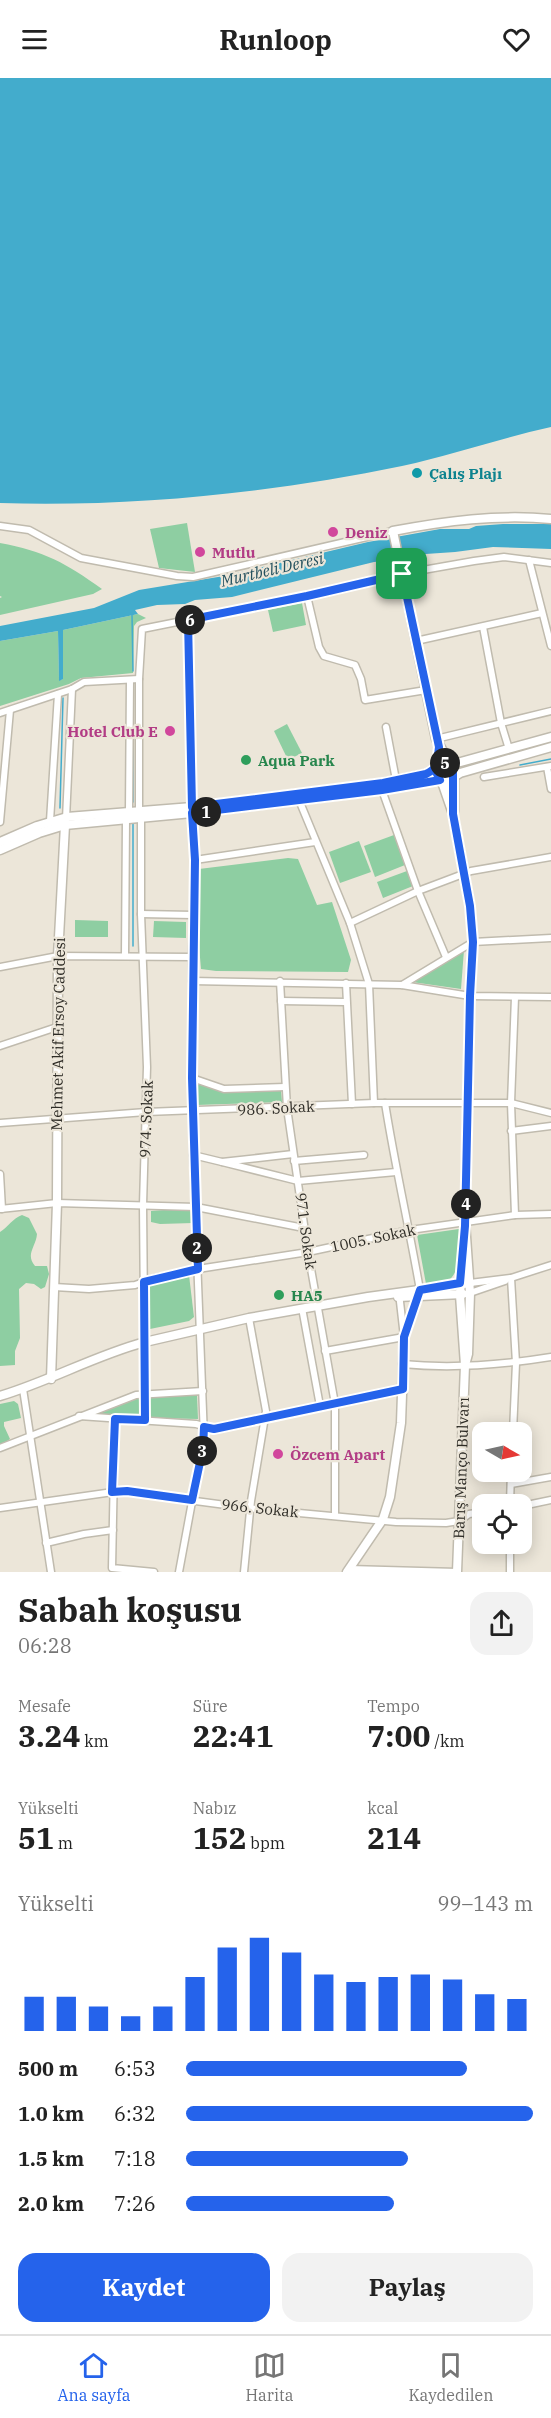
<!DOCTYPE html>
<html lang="tr">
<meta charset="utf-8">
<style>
:root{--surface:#fff;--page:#f2f2f2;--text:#222;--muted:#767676;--line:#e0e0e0;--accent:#2563eb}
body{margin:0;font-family:"IBM Plex Serif",serif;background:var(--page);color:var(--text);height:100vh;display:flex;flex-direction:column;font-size:22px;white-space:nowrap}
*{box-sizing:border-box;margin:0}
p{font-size:20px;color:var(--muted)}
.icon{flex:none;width:33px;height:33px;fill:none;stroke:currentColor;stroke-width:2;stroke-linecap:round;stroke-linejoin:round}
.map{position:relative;height:1494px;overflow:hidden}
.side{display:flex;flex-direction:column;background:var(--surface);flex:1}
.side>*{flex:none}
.needle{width:39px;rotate:99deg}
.controls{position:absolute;left:472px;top:1344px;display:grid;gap:12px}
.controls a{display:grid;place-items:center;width:60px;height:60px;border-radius:12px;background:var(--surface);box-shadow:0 3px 15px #0003;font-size:30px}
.pin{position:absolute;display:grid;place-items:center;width:51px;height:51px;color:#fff;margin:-26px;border-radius:12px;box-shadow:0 3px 9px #0006}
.km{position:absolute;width:30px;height:30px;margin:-15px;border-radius:50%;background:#222;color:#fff;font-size:16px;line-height:30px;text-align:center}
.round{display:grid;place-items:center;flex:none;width:63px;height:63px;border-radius:18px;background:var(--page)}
.headline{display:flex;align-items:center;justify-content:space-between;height:102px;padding:0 18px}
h1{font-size:33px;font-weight:800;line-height:45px}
.metrics{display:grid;grid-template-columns:repeat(3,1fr);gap:9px;height:102px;padding:6px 18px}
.metrics div{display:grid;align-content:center}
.metrics b{font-size:30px;font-weight:800}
.metrics small{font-size:16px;font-weight:400}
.metrics p{font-size:16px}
.chart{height:168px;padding:12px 18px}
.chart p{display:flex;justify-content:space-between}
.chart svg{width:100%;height:108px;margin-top:6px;stroke:var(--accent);stroke-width:6}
.cta{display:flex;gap:12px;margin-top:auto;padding:12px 18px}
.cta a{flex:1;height:69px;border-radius:18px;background:var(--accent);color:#fff;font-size:24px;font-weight:800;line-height:69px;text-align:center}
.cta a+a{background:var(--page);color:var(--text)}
ul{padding:0 18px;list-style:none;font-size:20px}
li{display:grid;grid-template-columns:96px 72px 1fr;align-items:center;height:45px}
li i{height:15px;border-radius:8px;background:var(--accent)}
header{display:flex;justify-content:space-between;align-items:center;height:78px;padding:0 18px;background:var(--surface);font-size:27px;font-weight:800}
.tab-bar{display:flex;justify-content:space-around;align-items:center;height:84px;border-top:2px solid var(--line);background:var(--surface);font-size:16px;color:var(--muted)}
.tab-bar a{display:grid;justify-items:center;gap:3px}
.tab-bar .selected{color:var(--accent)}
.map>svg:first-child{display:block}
</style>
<header><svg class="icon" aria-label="menu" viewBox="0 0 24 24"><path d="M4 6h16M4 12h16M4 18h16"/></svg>Runloop<svg class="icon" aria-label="heart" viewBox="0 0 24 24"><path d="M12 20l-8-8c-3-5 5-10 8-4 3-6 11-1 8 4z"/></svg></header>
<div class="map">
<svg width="551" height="1494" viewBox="0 0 551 1494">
<rect width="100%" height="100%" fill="#ece6d9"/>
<!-- green -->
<g fill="#8ecea2">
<polygon points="187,445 195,494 159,490 150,451"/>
<path d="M0,465C44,473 66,485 102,511L93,516L0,537V520L2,519L0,518Z"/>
<polygon points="302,525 306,547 273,554 268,532"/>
<polygon points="138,536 146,540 137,544 134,548 133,595 81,600 69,606 0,628 0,563 58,553 59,602 63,601 63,552"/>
<polygon points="287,646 302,675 288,682 274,653"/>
<polygon points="394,757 405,787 375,799 364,768"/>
<polygon points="359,763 371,794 340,805 329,774"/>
<polygon points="288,780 298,781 317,827 332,824 351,882 348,894 216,893 201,891 198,856 199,791"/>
<polygon points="407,793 413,808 383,820 377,804"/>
<polygon points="75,842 108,843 108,859 75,859"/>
<polygon points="154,843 186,844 186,860 153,859"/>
<polygon points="464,872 461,911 412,904"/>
<polygon points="197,1006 228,1014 281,1012 282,1024 197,1027"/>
<polygon points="188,1130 192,1132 193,1145 160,1146 151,1144 151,1133"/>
<path d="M22,1137L29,1140L37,1156C36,1169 25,1176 35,1188H47L49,1196L45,1209L41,1211L34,1206L26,1205L19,1211L20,1260L15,1273V1287L0,1288V1154C8,1149 13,1140 22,1137Z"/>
<path d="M459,1151C459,1165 462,1192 449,1202C443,1206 433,1205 426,1206L417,1157Z"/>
<polygon points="189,1197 194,1239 189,1243 150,1251 149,1204"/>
<polygon points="197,1317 198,1341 150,1340 149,1319"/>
<polygon points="140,1318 140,1338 97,1336"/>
<polygon points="14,1323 18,1326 21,1340 4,1344 4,1348 10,1361 0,1368 0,1326"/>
</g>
<!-- water -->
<g fill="#43accc">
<path d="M0,0H551V349C501,360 452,377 402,388C270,415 134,429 0,425Z"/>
<polygon points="503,446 551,446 551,471 493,469 455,474 411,477 405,481 374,484 232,519 195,522 185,526 157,527 135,532 138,536 63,552 63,601 59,603 58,553 0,563 0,548 94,530 139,512 224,498 368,464 440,451 469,451 476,448"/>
</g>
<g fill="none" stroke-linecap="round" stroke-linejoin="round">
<!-- stream -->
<g stroke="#43accc" stroke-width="1.5">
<polyline points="132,537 133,593"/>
<polyline points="520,687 551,681"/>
<polyline points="133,724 133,605"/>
<polyline points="60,730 63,620"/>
<polyline points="133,746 133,868"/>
</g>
<defs>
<g id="street">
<polyline points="0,448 29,452 81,480 177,498 193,499 393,453"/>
<polyline points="529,482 551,568"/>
<polyline points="307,518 319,569 324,578 355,587 361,601 365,622 426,612"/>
<polyline points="188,542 192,729"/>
<polyline points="483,549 501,645 509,671"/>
<polyline points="416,563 542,535"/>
<polyline points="0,635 72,611 84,604 139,601"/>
<polyline points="386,649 396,702"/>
<polyline points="436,661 551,633"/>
<polyline points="547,689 551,711"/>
<polyline points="484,699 551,688"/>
<polyline points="382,712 418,813 446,879"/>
<polyline points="299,722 350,845 369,906 374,1025"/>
<polyline points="139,732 139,601 142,551 307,518 406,495 474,483 504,479 551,485"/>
<polyline points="129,733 130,602"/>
<polyline points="141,740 141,836 147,989 143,1127 145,1342"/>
<polyline points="66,741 72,611"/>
<polyline points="0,744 10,632"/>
<polyline points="54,744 50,743 58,616"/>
<polyline points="195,782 315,764"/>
<polyline points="141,836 193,837"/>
<polyline points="350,845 418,813 471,793 551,779"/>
<polyline points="125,878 126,741"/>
<polyline points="0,889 58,878 192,879"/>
<polyline points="192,903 402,907 470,918 551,919"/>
<polyline points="280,903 287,1030 308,1174 335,1326 335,1437"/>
<polyline points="346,905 352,1026"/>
<polyline points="402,907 473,864 551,860"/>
<polyline points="281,923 345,924"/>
<polyline points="0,968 57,949"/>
<polyline points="192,1000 224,1011 285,1009"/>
<path d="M385,1025C395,1088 409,1149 420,1212"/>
<polyline points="0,1045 146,1034 374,1025 511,1025 551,1035"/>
<polyline points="511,1053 551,1048"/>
<polyline points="193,1077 222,1084 293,1076"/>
<polyline points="294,1083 364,1077"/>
<polyline points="222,1084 298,1103 396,1094"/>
<polyline points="0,1096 2,1131"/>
<polyline points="0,1131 57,1125 196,1129 304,1150"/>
<polyline points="515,1137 511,1025 515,919"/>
<polyline points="511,1200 516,1285 513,1354"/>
<polyline points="470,1205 511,1200 551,1187"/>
<polyline points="54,1209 89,1211 135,1207 155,1200 198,1191 308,1174 410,1152 515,1137 551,1136"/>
<polyline points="470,1215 505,1203"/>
<polyline points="302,1230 320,1328"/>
<polyline points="325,1273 404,1259 399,1215"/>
<path d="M402,1286C452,1291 502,1287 551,1279"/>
<polyline points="23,1311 51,1494"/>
<polyline points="79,1338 196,1346 214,1351 403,1311"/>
<polyline points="115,1341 112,1490 154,1494"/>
<polyline points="0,1370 136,1317 203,1313"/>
<polyline points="511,1406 551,1399"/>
<polyline points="510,1426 511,1394"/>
<polyline points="522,1428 551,1422"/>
<polyline points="0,1430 120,1413 256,1431 396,1444 446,1445 459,1443 469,1436 483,1434"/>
<polyline points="46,1465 84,1456 113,1452"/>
<polyline points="510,1466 510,1494"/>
<polyline points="349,1491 457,1494"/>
<polyline points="179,1494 204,1359 193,1077 192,879 195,782 192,735"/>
<polyline points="244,1494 251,1423 266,1333 249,1240"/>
</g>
<g id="secondary">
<polyline points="439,669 436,696 443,707 453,736 470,828 473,864 470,918 465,1144 470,1215 468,1276 465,1287"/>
<path d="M454,733V692L436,661L393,453C445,443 498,436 551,441"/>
<polyline points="0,764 37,748 67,739 192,729 383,705 426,696 442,685 457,685 551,659"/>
<polyline points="0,772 39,755 65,747 192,735 382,712 434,701 447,703 460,695 551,669"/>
<polyline points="398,1219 463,1216"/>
<polyline points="51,1301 57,1125 58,878 65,747"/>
<path d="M0,1318C50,1303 96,1277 145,1264L249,1240L368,1219L470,1205"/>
<polyline points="347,1494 383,1441 390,1419 401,1345 404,1259 420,1212"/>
<polyline points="457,1494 465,1287 460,1217 463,1174"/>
</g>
</defs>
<!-- street casing -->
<use href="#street" stroke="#c0bbae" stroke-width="9"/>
<!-- secondary casing -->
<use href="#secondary" stroke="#c0bbae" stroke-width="11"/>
<!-- street -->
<use href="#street" stroke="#fff" stroke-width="6"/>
<!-- secondary -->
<use href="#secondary" stroke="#fff" stroke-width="8"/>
</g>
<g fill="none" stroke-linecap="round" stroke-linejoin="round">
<defs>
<path id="route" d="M402,496L439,669L436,694L440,702L382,712L192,735L195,782L192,1000L198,1191L144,1204L145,1342L115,1341L112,1414L127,1413L192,1422L203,1370L204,1349L214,1351L403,1311L404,1259L420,1212L460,1205L465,1148L470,918L473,864L470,828L453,736V690L444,685C437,687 433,693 426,696L383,705L192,729L188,542L307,518L402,496"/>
</defs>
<!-- route casing -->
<use href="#route" stroke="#fff" stroke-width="12"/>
<!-- route -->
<use href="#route" stroke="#2563eb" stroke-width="8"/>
</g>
<!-- markers -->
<circle fill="#0f9aa8" stroke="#ece6d9" stroke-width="2" cx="417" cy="395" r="6"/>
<g fill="#d1479c" stroke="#ece6d9" stroke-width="2">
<circle cx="333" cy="454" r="6"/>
<circle cx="200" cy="474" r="6"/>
<circle cx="170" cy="653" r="6"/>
<circle cx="278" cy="1376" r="6"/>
</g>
<g fill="#2e9e5b" stroke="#ece6d9" stroke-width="2">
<circle cx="246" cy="682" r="6"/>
<circle cx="279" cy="1217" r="6"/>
</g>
<g text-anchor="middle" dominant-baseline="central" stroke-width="4.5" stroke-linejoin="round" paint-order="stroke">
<!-- culture labels -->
<g font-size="15" font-weight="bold" fill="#0d838f" stroke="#ece6d9" text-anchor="start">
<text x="429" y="395">Çalış Plajı</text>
</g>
<!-- hotel labels -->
<g font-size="15" font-weight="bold" fill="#b23c85" stroke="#ece6d9" text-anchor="start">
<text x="345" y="454">Deniz</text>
<text x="212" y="474">Mutlu</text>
<text x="158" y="653" text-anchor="end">Hotel Club E</text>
<text x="290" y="1376">Özcem Apart</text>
</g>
<!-- leisure labels -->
<g font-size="15" font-weight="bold" fill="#27864d" stroke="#ece6d9" text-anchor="start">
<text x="258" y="682">Aqua Park</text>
<text x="291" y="1217">HA5</text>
</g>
<!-- street labels -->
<g font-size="15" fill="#2e2c26" stroke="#ece6d9">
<text transform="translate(58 956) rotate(-89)">Mehmet Akif Ersoy Caddesi</text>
<text transform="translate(276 1030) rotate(-3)">986. Sokak</text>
<text transform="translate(146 1041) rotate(-88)">974. Sokak</text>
<text transform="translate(306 1153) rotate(82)">971. Sokak</text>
<text transform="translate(373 1160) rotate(-12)">1005. Sokak</text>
<text transform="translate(461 1390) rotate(-88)">Barış Manço Bulvarı</text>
<text transform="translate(260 1430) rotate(6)">966. Sokak</text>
</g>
<!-- water labels -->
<g font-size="16" font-style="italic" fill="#23505e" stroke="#ece6d9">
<text transform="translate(272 491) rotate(-13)">Murtbeli Deresi</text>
</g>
</g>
</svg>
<div class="controls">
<a><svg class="needle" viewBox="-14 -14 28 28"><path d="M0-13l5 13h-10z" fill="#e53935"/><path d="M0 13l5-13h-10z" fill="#767676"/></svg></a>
<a><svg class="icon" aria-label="locate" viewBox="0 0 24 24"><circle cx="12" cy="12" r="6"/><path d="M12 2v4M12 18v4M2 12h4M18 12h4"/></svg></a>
</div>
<div class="pin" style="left:402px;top:496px;background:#1e9e55"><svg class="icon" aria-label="arrive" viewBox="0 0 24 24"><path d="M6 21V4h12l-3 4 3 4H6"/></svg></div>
<b class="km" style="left:206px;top:734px">1</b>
<b class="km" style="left:197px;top:1170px">2</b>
<b class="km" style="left:202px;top:1373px">3</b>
<b class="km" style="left:466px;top:1126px">4</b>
<b class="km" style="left:445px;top:685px">5</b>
<b class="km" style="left:190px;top:542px">6</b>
</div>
<section class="side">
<div class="headline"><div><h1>Sabah koşusu</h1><p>06:28</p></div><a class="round"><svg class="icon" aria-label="share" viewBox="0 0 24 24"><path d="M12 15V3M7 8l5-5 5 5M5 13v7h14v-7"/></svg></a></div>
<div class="metrics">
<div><p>Mesafe</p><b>3.24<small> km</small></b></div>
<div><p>Süre</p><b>22:41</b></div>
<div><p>Tempo</p><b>7:00<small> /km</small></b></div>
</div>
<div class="metrics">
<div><p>Yükselti</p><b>51<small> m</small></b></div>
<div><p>Nabız</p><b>152<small> bpm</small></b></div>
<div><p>kcal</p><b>214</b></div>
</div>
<div class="chart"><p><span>Yükselti</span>99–143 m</p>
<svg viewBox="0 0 160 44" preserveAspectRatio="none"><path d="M5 44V30M15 44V30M25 44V34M35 44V38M45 44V34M55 44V22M65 44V10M75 44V6M85 44V12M95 44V21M105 44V24M115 44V22M125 44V21M135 44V23M145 44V29M155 44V31"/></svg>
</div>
<ul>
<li><b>500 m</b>6:53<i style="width:81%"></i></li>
<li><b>1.0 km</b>6:32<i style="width:100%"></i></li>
<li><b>1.5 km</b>7:18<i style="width:64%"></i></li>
<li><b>2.0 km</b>7:26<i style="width:60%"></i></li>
</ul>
<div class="cta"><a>Kaydet</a><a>Paylaş</a></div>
</section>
<nav class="tab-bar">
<a class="selected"><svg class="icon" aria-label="home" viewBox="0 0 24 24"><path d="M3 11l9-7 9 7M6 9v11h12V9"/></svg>Ana sayfa</a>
<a><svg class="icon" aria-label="map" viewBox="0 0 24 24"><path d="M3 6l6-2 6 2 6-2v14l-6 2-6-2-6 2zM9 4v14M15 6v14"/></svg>Harita</a>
<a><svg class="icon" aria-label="saved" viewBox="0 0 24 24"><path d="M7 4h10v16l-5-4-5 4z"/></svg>Kaydedilen</a>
</nav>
